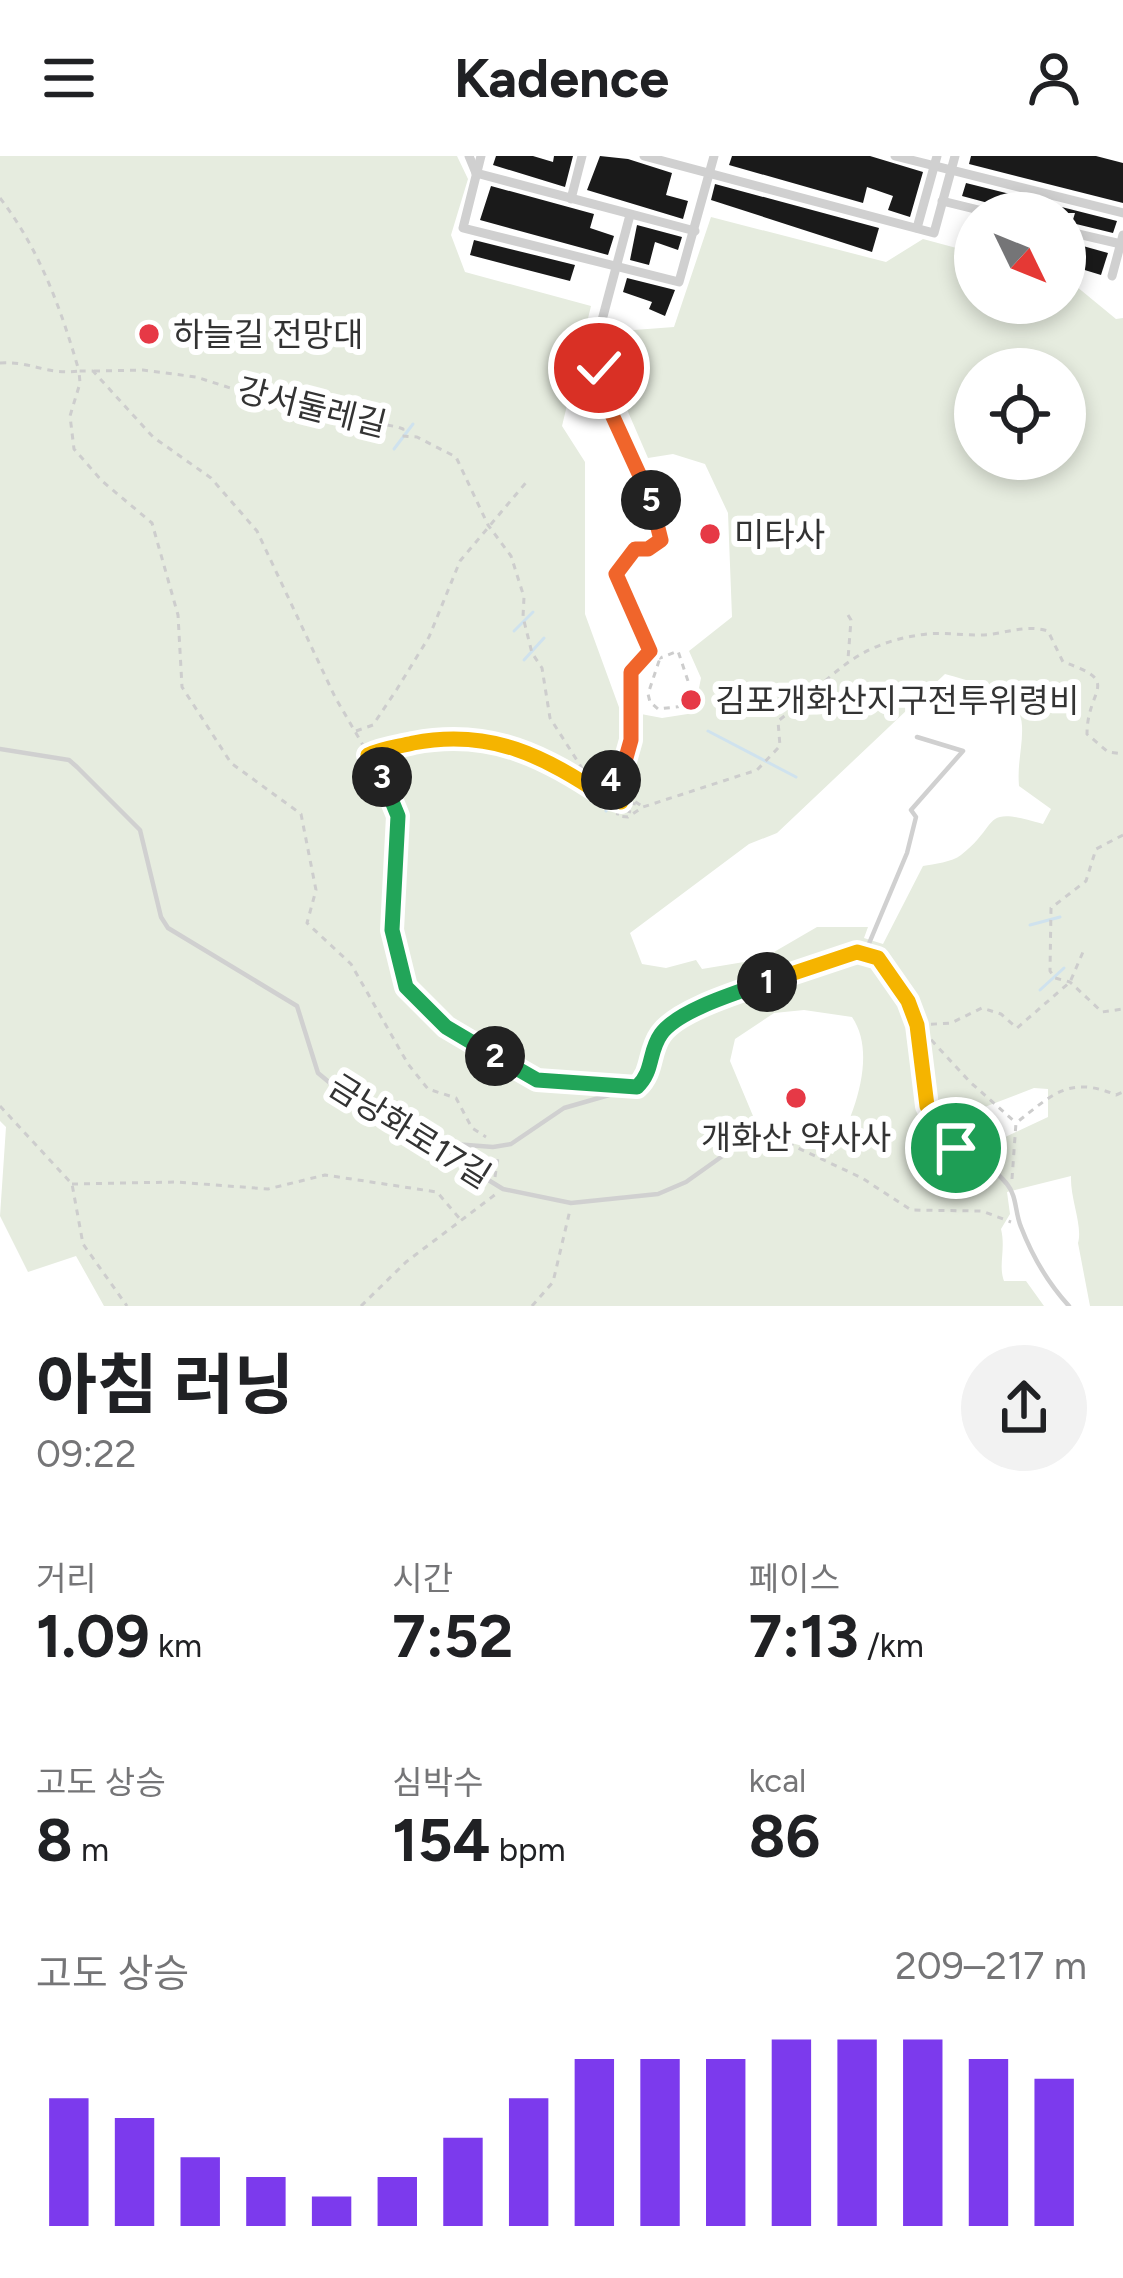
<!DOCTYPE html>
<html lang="ko">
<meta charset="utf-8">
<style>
:root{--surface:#fff;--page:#f2f2f2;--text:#202124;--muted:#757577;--accent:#7c3aed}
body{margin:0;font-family:Figtree,"Noto Sans KR",sans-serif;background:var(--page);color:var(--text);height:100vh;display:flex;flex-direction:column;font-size:45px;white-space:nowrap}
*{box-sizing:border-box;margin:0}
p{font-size:39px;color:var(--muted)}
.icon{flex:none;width:66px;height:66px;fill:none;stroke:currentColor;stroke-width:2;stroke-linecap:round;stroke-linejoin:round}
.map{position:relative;height:1150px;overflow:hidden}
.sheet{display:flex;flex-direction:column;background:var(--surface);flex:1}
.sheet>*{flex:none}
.needle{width:78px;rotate:133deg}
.fabs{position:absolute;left:954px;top:36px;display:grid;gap:24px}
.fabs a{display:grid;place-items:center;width:132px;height:132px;border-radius:50%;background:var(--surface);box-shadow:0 6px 18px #0003;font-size:60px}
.pin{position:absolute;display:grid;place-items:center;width:102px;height:102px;color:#fff;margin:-51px;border:6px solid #fff;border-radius:50%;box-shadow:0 3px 12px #0007}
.km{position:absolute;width:60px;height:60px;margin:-30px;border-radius:50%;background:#222;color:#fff;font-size:33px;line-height:60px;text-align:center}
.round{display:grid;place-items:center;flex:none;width:126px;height:126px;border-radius:63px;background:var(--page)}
.head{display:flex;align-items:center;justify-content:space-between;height:204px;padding:0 36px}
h1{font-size:66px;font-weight:700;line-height:90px}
.stats{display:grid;grid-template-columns:repeat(3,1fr);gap:18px;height:204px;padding:12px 36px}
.stats div{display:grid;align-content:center}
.stats b{font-size:60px;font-weight:700}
.stats small{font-size:33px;font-weight:400}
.stats p{font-size:33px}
.chart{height:336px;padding:24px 36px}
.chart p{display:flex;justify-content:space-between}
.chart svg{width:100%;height:216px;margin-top:12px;stroke:var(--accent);stroke-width:6}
header{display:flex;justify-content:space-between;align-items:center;height:156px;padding:0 36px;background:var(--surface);font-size:54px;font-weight:700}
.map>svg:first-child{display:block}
</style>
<header><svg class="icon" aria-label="menu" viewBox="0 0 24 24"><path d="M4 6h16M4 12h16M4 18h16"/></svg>Kadence<svg class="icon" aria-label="person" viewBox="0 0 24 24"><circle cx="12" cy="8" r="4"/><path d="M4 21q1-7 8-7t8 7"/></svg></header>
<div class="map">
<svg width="1123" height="1150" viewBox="0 0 1123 1150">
<rect width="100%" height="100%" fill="#fff"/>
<!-- green -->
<path fill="#e6ecdf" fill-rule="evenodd" d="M0,0H457L468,23L451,79L465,116L591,150L562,270L585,306V458L620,554L662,562L694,557L701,522L689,495L732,461L728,357L705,308L673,298L648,302L616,228L621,175L674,171L711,61L886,106L923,83L975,97V147H1065V121L1116,163L1123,162V1150H1090L1078,1087C1083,1070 1070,1043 1071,1020L1007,1036L1010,1058L1001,1073C1006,1093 998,1109 1004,1125H1026L1044,1150H104L76,1100L28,1116L0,1060L6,971L0,965ZM975,213H1065V303H975ZM945,518C972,526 1021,536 1022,570C1023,590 1017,607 1019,630L1051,653L1043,668C979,649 1002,667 961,699C952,706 934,708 923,710L883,788L864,782L868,771H817L762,803L702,813L696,804L666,812L642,808L630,777L749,688L777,677ZM804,854L852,861C878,899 853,962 833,998L761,979L730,905L735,883L774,857ZM1034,932L1048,933V961L1001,983L982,952Z"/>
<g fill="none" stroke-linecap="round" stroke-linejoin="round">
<!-- stream -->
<g stroke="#cfe2ee" stroke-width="3">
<polyline points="394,293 413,268"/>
<polyline points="514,475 533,456"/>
<polyline points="524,504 544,482"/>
<polyline points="708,575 796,621"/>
<polyline points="606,655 611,645 609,634 627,618 637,586"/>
<polyline points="1030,769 1060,761"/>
<polyline points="1040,834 1064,812"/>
</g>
</g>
<!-- building -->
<g fill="#1a1a1a">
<polygon points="496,0 533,0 553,6 554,0 573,0 565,31 493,9"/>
<polygon points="600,0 628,3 672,17 666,39 688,45 683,63 587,34"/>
<polygon points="732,0 870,0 923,16 910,61 888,54 893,40 867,31 863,47 729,9"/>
<polygon points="971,0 1096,0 1123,7 1123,47 969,8"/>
<polygon points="966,27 1117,65 1113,77 1072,67 1075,57 1025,57 962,40"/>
<polygon points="715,28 879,72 872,96 711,44"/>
<polygon points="491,30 594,58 590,72 614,80 608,99 480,64"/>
<polygon points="637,69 682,81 678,94 655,86 649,109 630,104"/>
<polygon points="474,84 575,109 570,125 470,99"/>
<polygon points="1065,85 1108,97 1101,119 1065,108"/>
<polygon points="627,122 675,134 665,160 649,153 652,146 623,136"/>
</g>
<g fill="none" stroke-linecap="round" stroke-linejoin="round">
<!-- path -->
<g stroke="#cdcdcd" stroke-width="3" stroke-dasharray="6 6" stroke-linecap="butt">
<path d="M0,42C40,94 61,153 79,215H93L153,281L211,322L257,375L335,541L389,634L398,660L392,774L406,831L446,871L537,924L611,929"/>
<path d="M0,207C33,205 44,219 79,215L80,227L70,260L74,293L102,325L152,367L178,459L182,531L231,607L301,658L316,734L307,767L351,808L408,908L428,933L456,942L472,972L486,981"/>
<polyline points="94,215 143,214 196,221 293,252 398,271 403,273 402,280 417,281 456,301 488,369 511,400 524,441 523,461 532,497 542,512 550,562 587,620 608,626 618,641 630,642 643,651"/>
<polyline points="654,389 635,393 616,418 650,495 660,502 678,495 691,534 685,550 658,553 650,546 648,538 660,502"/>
<polyline points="848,459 851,464 848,503"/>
<polyline points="356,575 373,569 397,533 429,481 460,405 529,323"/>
<path d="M369,598C382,592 392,591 406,589C462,578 510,584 560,613C586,628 606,645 636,648"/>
<polyline points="608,626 622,616 631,584 631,516 649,496"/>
<path d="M622,642L617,660L628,661L643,651L757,614L780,590L778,565C834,522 851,487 927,478C949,476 972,481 993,478C1012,475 1029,469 1048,475L1063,506C1123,526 1087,532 1087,578L1108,596L1123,598"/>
<polyline points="616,652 631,656"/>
<polyline points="1123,679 1096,693 1086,725 1051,752 1050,815 1055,822 1070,826 1102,856 1123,853"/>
<polyline points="919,869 951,867 982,852 1001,858 1017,872 1070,826 1083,796"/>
<polyline points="923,875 970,926 1014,965"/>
<polyline points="0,950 72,1028 83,1088 127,1150"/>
<polyline points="766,977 862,1022 911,1054 982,1055 1011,1066"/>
<polyline points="495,1021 498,1001"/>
<path d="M1012,1023L1016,967C1052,939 1069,919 1116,939L1123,936"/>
<polyline points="72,1028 176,1026 268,1033 325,1019 437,1036 460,1063"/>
<polyline points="361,1150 406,1106 496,1038"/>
<polyline points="532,1150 553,1126 570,1054"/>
</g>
<!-- service -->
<g stroke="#d0d0d0" stroke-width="4.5">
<polyline points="0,593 69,604 77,611 140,674 161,761 168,772 297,850 318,917 330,927 503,1033 571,1047 658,1038 686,1026 759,974"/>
<polyline points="865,797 907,697 916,661 911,654 963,595 917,581"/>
<path d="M428,986L493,991L511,988L564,952L637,931L650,917L657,885L670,869L726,840L857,796C931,808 908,915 932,963C949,995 985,1000 1007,1028C1017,1040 1015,1057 1021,1071C1033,1102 1047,1126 1069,1150"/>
</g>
<!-- minor -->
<g stroke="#d0d0d0" stroke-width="9">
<polyline points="469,0 476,17"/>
<polyline points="481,0 463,72 679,126 714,0"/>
<polyline points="644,0 934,77 955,0"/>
<polyline points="895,0 1123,57"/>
<polyline points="476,17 695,75"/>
<polyline points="571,43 582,0"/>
<polyline points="942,45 991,57"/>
<polyline points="630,59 597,183 599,212 603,239 649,334 661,384"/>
<polyline points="917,72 937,0"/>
<polyline points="1065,75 1121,88"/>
<polyline points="1112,120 1123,79"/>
</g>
</g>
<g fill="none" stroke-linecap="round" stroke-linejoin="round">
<defs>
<polyline id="split-1" points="767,826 857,796 878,802 908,845 917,869 927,950 942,979 956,992"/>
<path id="split-2" d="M495,900L537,924L637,931C654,915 648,896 661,878C678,854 739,836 767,826"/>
<polyline id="split-3" points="382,621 398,660 392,774 406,831 446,871 495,900"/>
<path id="split-4" d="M382,621L368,599C383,592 397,591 413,587C491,572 544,600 607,642L621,646L608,626L611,624"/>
<polyline id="split-5" points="611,624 622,616 631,584 631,516 650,495 616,418 635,393 648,393 661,384 651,344"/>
<polyline id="split-6" points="599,212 603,239 651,344"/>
</defs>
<!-- split-1 casing -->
<use href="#split-1" stroke="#fff" stroke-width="24"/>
<!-- split-2 casing -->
<use href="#split-2" stroke="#fff" stroke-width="24"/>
<!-- split-3 casing -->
<use href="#split-3" stroke="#fff" stroke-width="24"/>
<!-- split-4 casing -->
<use href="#split-4" stroke="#fff" stroke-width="24"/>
<!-- split-5 casing -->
<use href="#split-5" stroke="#fff" stroke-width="24"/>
<!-- split-6 casing -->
<use href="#split-6" stroke="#fff" stroke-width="24"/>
<!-- split-1 -->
<use href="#split-1" stroke="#f5b400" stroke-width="15"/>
<!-- split-2 -->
<use href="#split-2" stroke="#22a559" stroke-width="15"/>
<!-- split-3 -->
<use href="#split-3" stroke="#22a559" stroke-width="15"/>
<!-- split-4 -->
<use href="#split-4" stroke="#f5b400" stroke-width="15"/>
<!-- split-5 -->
<use href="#split-5" stroke="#f0652b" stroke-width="15"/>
<!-- split-6 -->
<use href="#split-6" stroke="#f0652b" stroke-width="15"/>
</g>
<!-- markers -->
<g fill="#e63946" stroke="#fff" stroke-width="4.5">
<circle cx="149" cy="178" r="12"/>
<circle cx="710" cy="378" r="12"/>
<circle cx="691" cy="544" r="12"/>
<circle cx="796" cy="942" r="12"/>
</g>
<g text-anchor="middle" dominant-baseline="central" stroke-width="12" stroke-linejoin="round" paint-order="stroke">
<!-- poi labels -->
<g font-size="33" fill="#333" stroke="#fff" text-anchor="start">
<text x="173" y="178">하늘길 전망대</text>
<text x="734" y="378">미타사</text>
<text x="715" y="544">김포개화산지구전투위령비</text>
<text x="796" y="981" text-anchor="middle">개화산 약사사</text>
</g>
<!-- street labels -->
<g font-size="33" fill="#333" stroke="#fff">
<text transform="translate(312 251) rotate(14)">강서둘레길</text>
<text transform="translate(410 975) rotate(32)">금낭화로17길</text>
</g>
</g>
</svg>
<div class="fabs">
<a><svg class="needle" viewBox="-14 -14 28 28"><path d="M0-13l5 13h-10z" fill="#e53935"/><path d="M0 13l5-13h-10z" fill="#757577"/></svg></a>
<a><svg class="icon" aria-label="locate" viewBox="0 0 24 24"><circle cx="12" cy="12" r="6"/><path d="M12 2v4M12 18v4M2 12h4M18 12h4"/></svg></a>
</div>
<div class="pin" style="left:956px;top:992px;background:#1e9e55"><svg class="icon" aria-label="arrive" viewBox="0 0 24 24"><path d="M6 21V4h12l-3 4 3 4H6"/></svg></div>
<div class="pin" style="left:599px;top:212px;background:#d93025"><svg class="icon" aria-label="check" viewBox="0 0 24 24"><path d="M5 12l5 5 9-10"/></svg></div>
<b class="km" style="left:767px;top:826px">1</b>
<b class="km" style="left:495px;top:900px">2</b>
<b class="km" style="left:382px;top:621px">3</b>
<b class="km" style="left:611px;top:624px">4</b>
<b class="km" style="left:651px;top:344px">5</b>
</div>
<section class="sheet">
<div class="head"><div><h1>아침 러닝</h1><p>09:22</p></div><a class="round"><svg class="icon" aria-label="share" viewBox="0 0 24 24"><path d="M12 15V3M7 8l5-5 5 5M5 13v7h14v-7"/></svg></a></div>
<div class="stats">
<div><p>거리</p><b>1.09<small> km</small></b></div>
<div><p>시간</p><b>7:52</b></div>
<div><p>페이스</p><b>7:13<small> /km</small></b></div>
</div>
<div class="stats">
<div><p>고도 상승</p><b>8<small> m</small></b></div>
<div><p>심박수</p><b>154<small> bpm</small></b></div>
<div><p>kcal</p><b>86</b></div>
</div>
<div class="chart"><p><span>고도 상승</span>209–217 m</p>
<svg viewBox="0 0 160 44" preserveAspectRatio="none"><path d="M5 44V18M15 44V22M25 44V30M35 44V34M45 44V38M55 44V34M65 44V26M75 44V18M85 44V10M95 44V10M105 44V10M115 44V6M125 44V6M135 44V6M145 44V10M155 44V14"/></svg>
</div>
</section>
